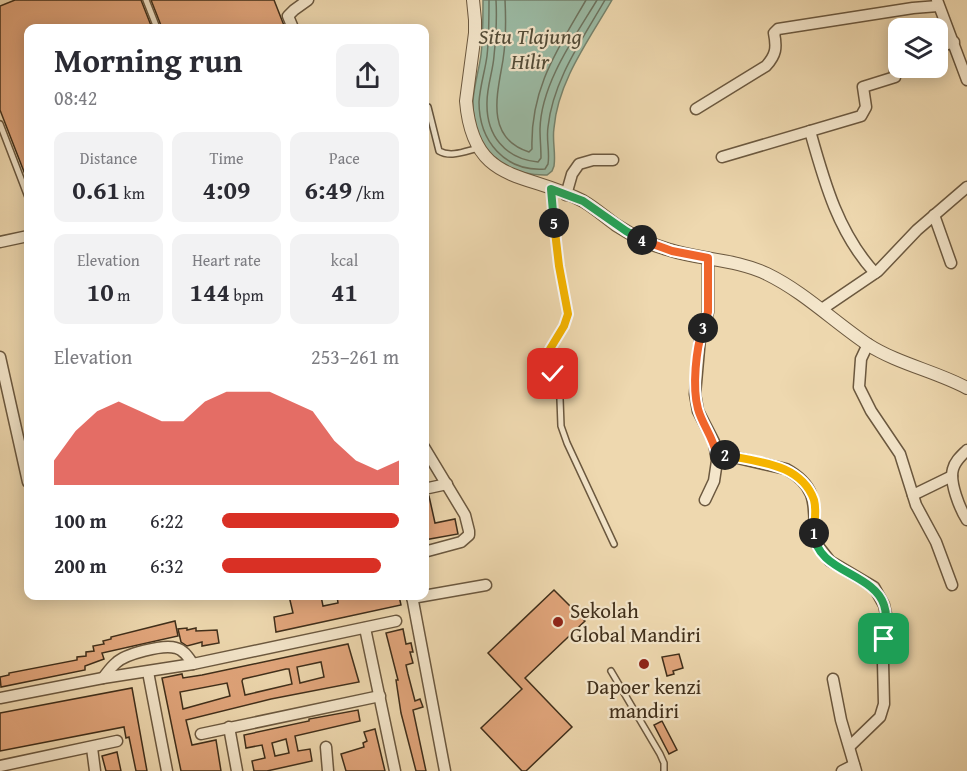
<!DOCTYPE html>
<meta charset="utf-8">
<style>
:root{--surface:#fff;--page:#f2f2f3;--text:#2b2b33;--muted:#7c7c81;--accent:#d93025}
body{margin:0;font-family:"Gentium Book Plus",serif;background:var(--page);color:var(--text);height:100vh;display:flex;flex-direction:column;font-size:22px;white-space:nowrap}
*{box-sizing:border-box;margin:0}
p{font-size:20px;color:var(--muted)}
.icon{flex:none;width:33px;height:33px;fill:none;stroke:currentColor;stroke-width:2;stroke-linecap:round;stroke-linejoin:round}
.map{position:relative;flex:1;overflow:hidden}
.details{position:absolute;left:24px;top:24px;width:405px;height:576px;display:flex;flex-direction:column;background:var(--surface);border-radius:12px;box-shadow:0 3px 15px #0003}
.details>*{flex:none}
.fabs{position:absolute;left:888px;top:18px;display:grid;gap:12px}
.fabs a{display:grid;place-items:center;width:60px;height:60px;border-radius:12px;background:var(--surface);box-shadow:0 3px 15px #0003;font-size:30px}
.pin{position:absolute;display:grid;place-items:center;width:51px;height:51px;color:#fff;margin:-26px;border-radius:12px;box-shadow:0 3px 9px #0006}
.km{position:absolute;width:30px;height:30px;margin:-15px;border-radius:50%;background:#222;color:#fff;font-size:16px;line-height:30px;text-align:center}
.round{display:grid;place-items:center;flex:none;width:63px;height:63px;border-radius:12px;background:var(--page)}
.overview{display:flex;align-items:center;justify-content:space-between;height:102px;padding:0 30px}
h1{font-size:33px;font-weight:800;line-height:45px}
.figures{display:grid;grid-template-columns:repeat(3,1fr);gap:9px;height:102px;padding:6px 30px}
.figures div{display:grid;align-content:center;border-radius:12px;background:var(--page);text-align:center}
.figures b{font-size:26px;font-weight:800}
.figures small{font-size:16px;font-weight:400}
.figures p{font-size:16px}
.chart{height:168px;padding:12px 30px}
.chart p{display:flex;justify-content:space-between}
.chart svg{width:100%;height:108px;margin-top:6px;fill:var(--accent);opacity:.7}
ul{padding:0 30px;list-style:none;font-size:20px}
li{display:grid;grid-template-columns:96px 72px 1fr;align-items:center;height:45px}
li i{height:15px;border-radius:8px;background:var(--accent)}
.map>svg:first-child{display:block}
</style>
<div class="map">
<svg width="967" height="771" viewBox="0 0 967 771">
<rect width="100%" height="100%" fill="#eed8af"/>
<filter id="stains"><feTurbulence type="fractalNoise" baseFrequency=".00333" numOctaves="4"/><feColorMatrix values="0 0 0 0 .2 0 0 0 0 .09 0 0 0 0 .02 0 0 0 .5 -.17"/></filter>
<radialGradient id="worn" r=".72"><stop offset=".6" stop-color="#630" stop-opacity="0"/><stop offset="1" stop-color="#630" stop-opacity=".3"/></radialGradient>
<!-- water -->
<path fill="#9bbba5" stroke="#76836d" stroke-width="1.5" d="M483,0H612C589,40 558,81 554,128C552,141 556,153 554,166L552,171L547,175C502,176 472,147 473,101C474,85 479,70 481,55C483,37 483,18 483,0Z"/>
<g fill="none" stroke-linecap="round" stroke-linejoin="round">
<!-- shore -->
<g stroke="#6d7460" stroke-width="1.5">
<path d="M489,0C489,18 489,38 487,56C485,71 480,86 479,102C479,141 505,172 545,169L548,164C550,152 546,139 548,127C553,80 582,40 605,0"/>
<path d="M496,0C497,18 496,37 494,56C493,71 487,86 487,102C486,135 505,159 538,162L541,158C541,148 540,139 540,129C541,84 574,38 597,0"/>
<path d="M505,0C506,20 506,41 503,60C497,95 485,138 529,152L532,149C530,89 557,50 586,0"/>
</g>
</g>
<!-- building -->
<g fill="#e1a57b" stroke="#3f2e1a" stroke-width="1.5" fill-rule="evenodd">
<polygon points="15,0 141,0 152,28 28,28 28,182 0,110 0,6"/>
<polygon points="151,0 274,0 285,28 162,28"/>
<polygon points="424,496 429,496 435,523 455,519 458,534 424,540"/>
<polygon points="554,590 585,621 525,678 572,727 526,771 522,771 481,728 522,689 488,653"/>
<polygon points="289,596 321,596 323,606 338,603 337,596 366,596 366,599 384,596 399,596 401,605 276,632 274,617 293,613"/>
<polygon points="175,621 178,636 102,653 104,659 85,666 85,670 1,687 0,677 9,675 9,673 77,660 77,657 86,656 86,652 94,651 93,646 104,644 103,641 111,639 111,637"/>
<polygon points="187,628 187,630 196,628 196,631 217,630 219,643 202,646 202,642 187,646 181,642 178,629"/>
<polygon points="403,629 406,644 411,643 413,652 410,652 413,663 406,665 408,674 415,701 420,699 423,707 413,710 426,771 416,771 401,713 396,680 398,680 386,633"/>
<path d="M348,644L359,682L271,699L186,720L192,745L216,740L221,771H181L162,678L182,674L183,678L202,675ZM321,662L324,677L300,683L297,667ZM286,669H289L292,684L245,695L242,681L243,679ZM227,683L230,696L183,709L180,692Z"/>
<polygon points="679,654 683,668 673,671 674,674 667,676 662,657"/>
<polygon points="132,688 147,771 136,771 129,737 126,738 124,727 0,751 0,713"/>
<path d="M358,710L360,721L295,736L298,751L310,749L312,761L267,771H254L252,761L265,758L262,745L246,748L244,735L309,721V719ZM286,739L289,753L275,756L272,743Z"/>
<polygon points="662,721 677,750 669,754 654,725"/>
<polygon points="375,729 385,771 346,771 341,754 364,747 363,743 367,741 364,732"/>
<polygon points="117,752 121,771 106,771 102,756"/>
</g>
<g fill="none" stroke-linecap="round" stroke-linejoin="round">
<defs>
<g id="service">
<polyline points="146,0 157,28"/>
<path d="M428,107L439,151C451,158 466,151 479,148"/>
<polyline points="0,124 28,197"/>
<polyline points="551,190 559,266 568,313 564,326 552,343 549,354 560,399 561,426 567,443 614,544"/>
<polyline points="611,671 660,754 664,763 664,771"/>
</g>
<g id="minor">
<polyline points="937,0 967,80"/>
<polyline points="293,28 288,16 294,10 308,0"/>
<polyline points="938,47 954,42"/>
<path d="M696,109L766,66C776,55 777,48 774,33L778,29L913,8L938,6"/>
<path d="M810,131C824,181 838,233 875,273"/>
<polyline points="722,157 861,116 866,107 863,87 895,77 895,66 898,61"/>
<polyline points="566,195 572,174 579,164 593,160 613,160"/>
<polyline points="934,215 951,263"/>
<polyline points="0,242 28,236"/>
<polyline points="822,309 878,271 917,230 967,187"/>
<polyline points="868,344 861,359 859,387 871,411 900,454 916,505 936,542 952,585"/>
<polyline points="0,357 28,482"/>
<polyline points="424,447 465,515 469,531 469,535 461,542 424,552"/>
<path d="M967,450C961,456 955,461 953,469C949,482 960,509 967,520"/>
<path d="M716,453L786,469C821,488 813,510 815,542L830,561L874,587L884,605L887,619L883,662L884,704L880,717L850,746"/>
<polyline points="424,489 447,484"/>
<polyline points="913,495 952,476"/>
<polyline points="705,500 714,481 717,461 714,442 698,411 695,394 700,338 708,312 708,258"/>
<polyline points="412,596 445,771"/>
<polyline points="412,598 486,585"/>
<polyline points="365,628 395,771"/>
<polyline points="148,672 167,771"/>
<path d="M103,678C107,673 111,667 116,663C125,654 163,644 176,648C184,650 188,657 193,664"/>
<polyline points="833,679 841,720 856,771"/>
<polyline points="0,698 103,678 193,664 396,621"/>
<polyline points="229,727 237,771"/>
<polyline points="201,734 380,696"/>
<polyline points="326,747 328,771"/>
<polyline points="92,748 95,771"/>
<polyline points="0,766 117,741"/>
<polyline points="842,771 854,765"/>
</g>
<path id="tertiary" d="M473,0L475,20V33L466,101C473,186 526,171 583,201C595,208 605,217 616,225C633,236 651,245 670,250C701,260 736,259 767,274C804,292 833,321 867,344C898,364 935,371 967,388"/>
</defs>
<!-- service casing -->
<use href="#service" stroke="#6b583f" stroke-width="8"/>
<!-- minor casing -->
<use href="#minor" stroke="#6b583f" stroke-width="13"/>
<!-- tertiary casing -->
<use href="#tertiary" stroke="#6b583f" stroke-width="14"/>
<!-- service -->
<use href="#service" stroke="#f4e6cb" stroke-width="5"/>
<!-- minor -->
<use href="#minor" stroke="#f4e6cb" stroke-width="10"/>
<!-- tertiary -->
<use href="#tertiary" stroke="#f4e6cb" stroke-width="12"/>
</g>
<g fill="none" stroke-linecap="round" stroke-linejoin="round">
<defs>
<path id="split-1" d="M814,533C816,572 873,572 884,605C888,616 885,628 884,639"/>
<path id="split-2" d="M725,455C757,462 801,463 814,500C817,511 814,522 814,533"/>
<path id="split-3" d="M703,328C696,349 692,387 698,409C702,424 713,437 716,453L725,455"/>
<polyline id="split-4" points="642,240 672,251 708,258 708,312 703,328"/>
<polyline id="split-5" points="554,223 551,189 583,201 626,231 642,240"/>
<polyline id="split-6" points="553,374 550,349 564,326 568,314 559,266 554,223"/>
</defs>
<!-- split-1 casing -->
<use href="#split-1" stroke="#fff" stroke-width="12"/>
<!-- split-2 casing -->
<use href="#split-2" stroke="#fff" stroke-width="12"/>
<!-- split-3 casing -->
<use href="#split-3" stroke="#fff" stroke-width="12"/>
<!-- split-4 casing -->
<use href="#split-4" stroke="#fff" stroke-width="12"/>
<!-- split-5 casing -->
<use href="#split-5" stroke="#fff" stroke-width="12"/>
<!-- split-6 casing -->
<use href="#split-6" stroke="#fff" stroke-width="12"/>
<!-- split-1 -->
<use href="#split-1" stroke="#22a559" stroke-width="8"/>
<!-- split-2 -->
<use href="#split-2" stroke="#f5b400" stroke-width="8"/>
<!-- split-3 -->
<use href="#split-3" stroke="#f0652b" stroke-width="8"/>
<!-- split-4 -->
<use href="#split-4" stroke="#f0652b" stroke-width="8"/>
<!-- split-5 -->
<use href="#split-5" stroke="#22a559" stroke-width="8"/>
<!-- split-6 -->
<use href="#split-6" stroke="#f5b400" stroke-width="8"/>
</g>
<!-- markers -->
<g fill="#8f2418" stroke="#f4e6cb" stroke-width="2">
<circle cx="558" cy="622" r="6"/>
<circle cx="644" cy="664" r="6"/>
</g>
<g text-anchor="middle" dominant-baseline="central" stroke-width="4.5" stroke-linejoin="round" paint-order="stroke">
<!-- poi labels -->
<g font-size="21" fill="#3f2e1a" stroke="#f4e6cb" text-anchor="start">
<text x="570" y="610">Sekolah<tspan x="570" dy="24">Global Mandiri</tspan></text>
<text x="644" y="686" text-anchor="middle">Dapoer kenzi<tspan x="644" dy="24">mandiri</tspan></text>
</g>
<!-- water labels -->
<g font-size="22" font-style="italic" fill="#514a36" stroke="#f4e6cb">
<text x="530" y="36">Situ Tlajung<tspan x="530" dy="25">Hilir</tspan></text>
</g>
</g>
<rect width="100%" height="100%" filter="url(#stains)"/>
<rect width="100%" height="100%" fill="url(#worn)"/>
</svg>
<div class="fabs">
<a><svg class="icon" aria-label="layers" viewBox="0 0 24 24"><path d="M12 4l9 5-9 5-9-5zM3 14l9 5 9-5"/></svg></a>
</div>
<div class="pin" style="left:884px;top:639px;background:#1e9e55"><svg class="icon" aria-label="arrive" viewBox="0 0 24 24"><path d="M6 21V4h12l-3 4 3 4H6"/></svg></div>
<div class="pin" style="left:553px;top:374px;background:#d93025"><svg class="icon" aria-label="check" viewBox="0 0 24 24"><path d="M5 12l5 5 9-10"/></svg></div>
<b class="km" style="left:814px;top:533px">1</b>
<b class="km" style="left:725px;top:455px">2</b>
<b class="km" style="left:703px;top:328px">3</b>
<b class="km" style="left:642px;top:240px">4</b>
<b class="km" style="left:554px;top:223px">5</b>
<section class="details">
<div class="overview"><div><h1>Morning run</h1><p>08:42</p></div><a class="round"><svg class="icon" aria-label="share" viewBox="0 0 24 24"><path d="M12 15V3M7 8l5-5 5 5M5 13v7h14v-7"/></svg></a></div>
<div class="figures">
<div><p>Distance</p><b>0.61<small> km</small></b></div>
<div><p>Time</p><b>4:09</b></div>
<div><p>Pace</p><b>6:49<small> /km</small></b></div>
</div>
<div class="figures">
<div><p>Elevation</p><b>10<small> m</small></b></div>
<div><p>Heart rate</p><b>144<small> bpm</small></b></div>
<div><p>kcal</p><b>41</b></div>
</div>
<div class="chart"><p><span>Elevation</span>253–261 m</p>
<svg viewBox="0 0 160 44" preserveAspectRatio="none"><path d="M0 44V34L10 22L20 14L30 10L40 14L50 18L60 18L70 10L80 6L90 6L100 6L110 10L120 14L130 26L140 34L150 38L160 34V44z"/></svg>
</div>
<ul>
<li><b>100 m</b>6:22<i style="width:100%"></i></li>
<li><b>200 m</b>6:32<i style="width:90%"></i></li>
</ul>
</section>
</div>
